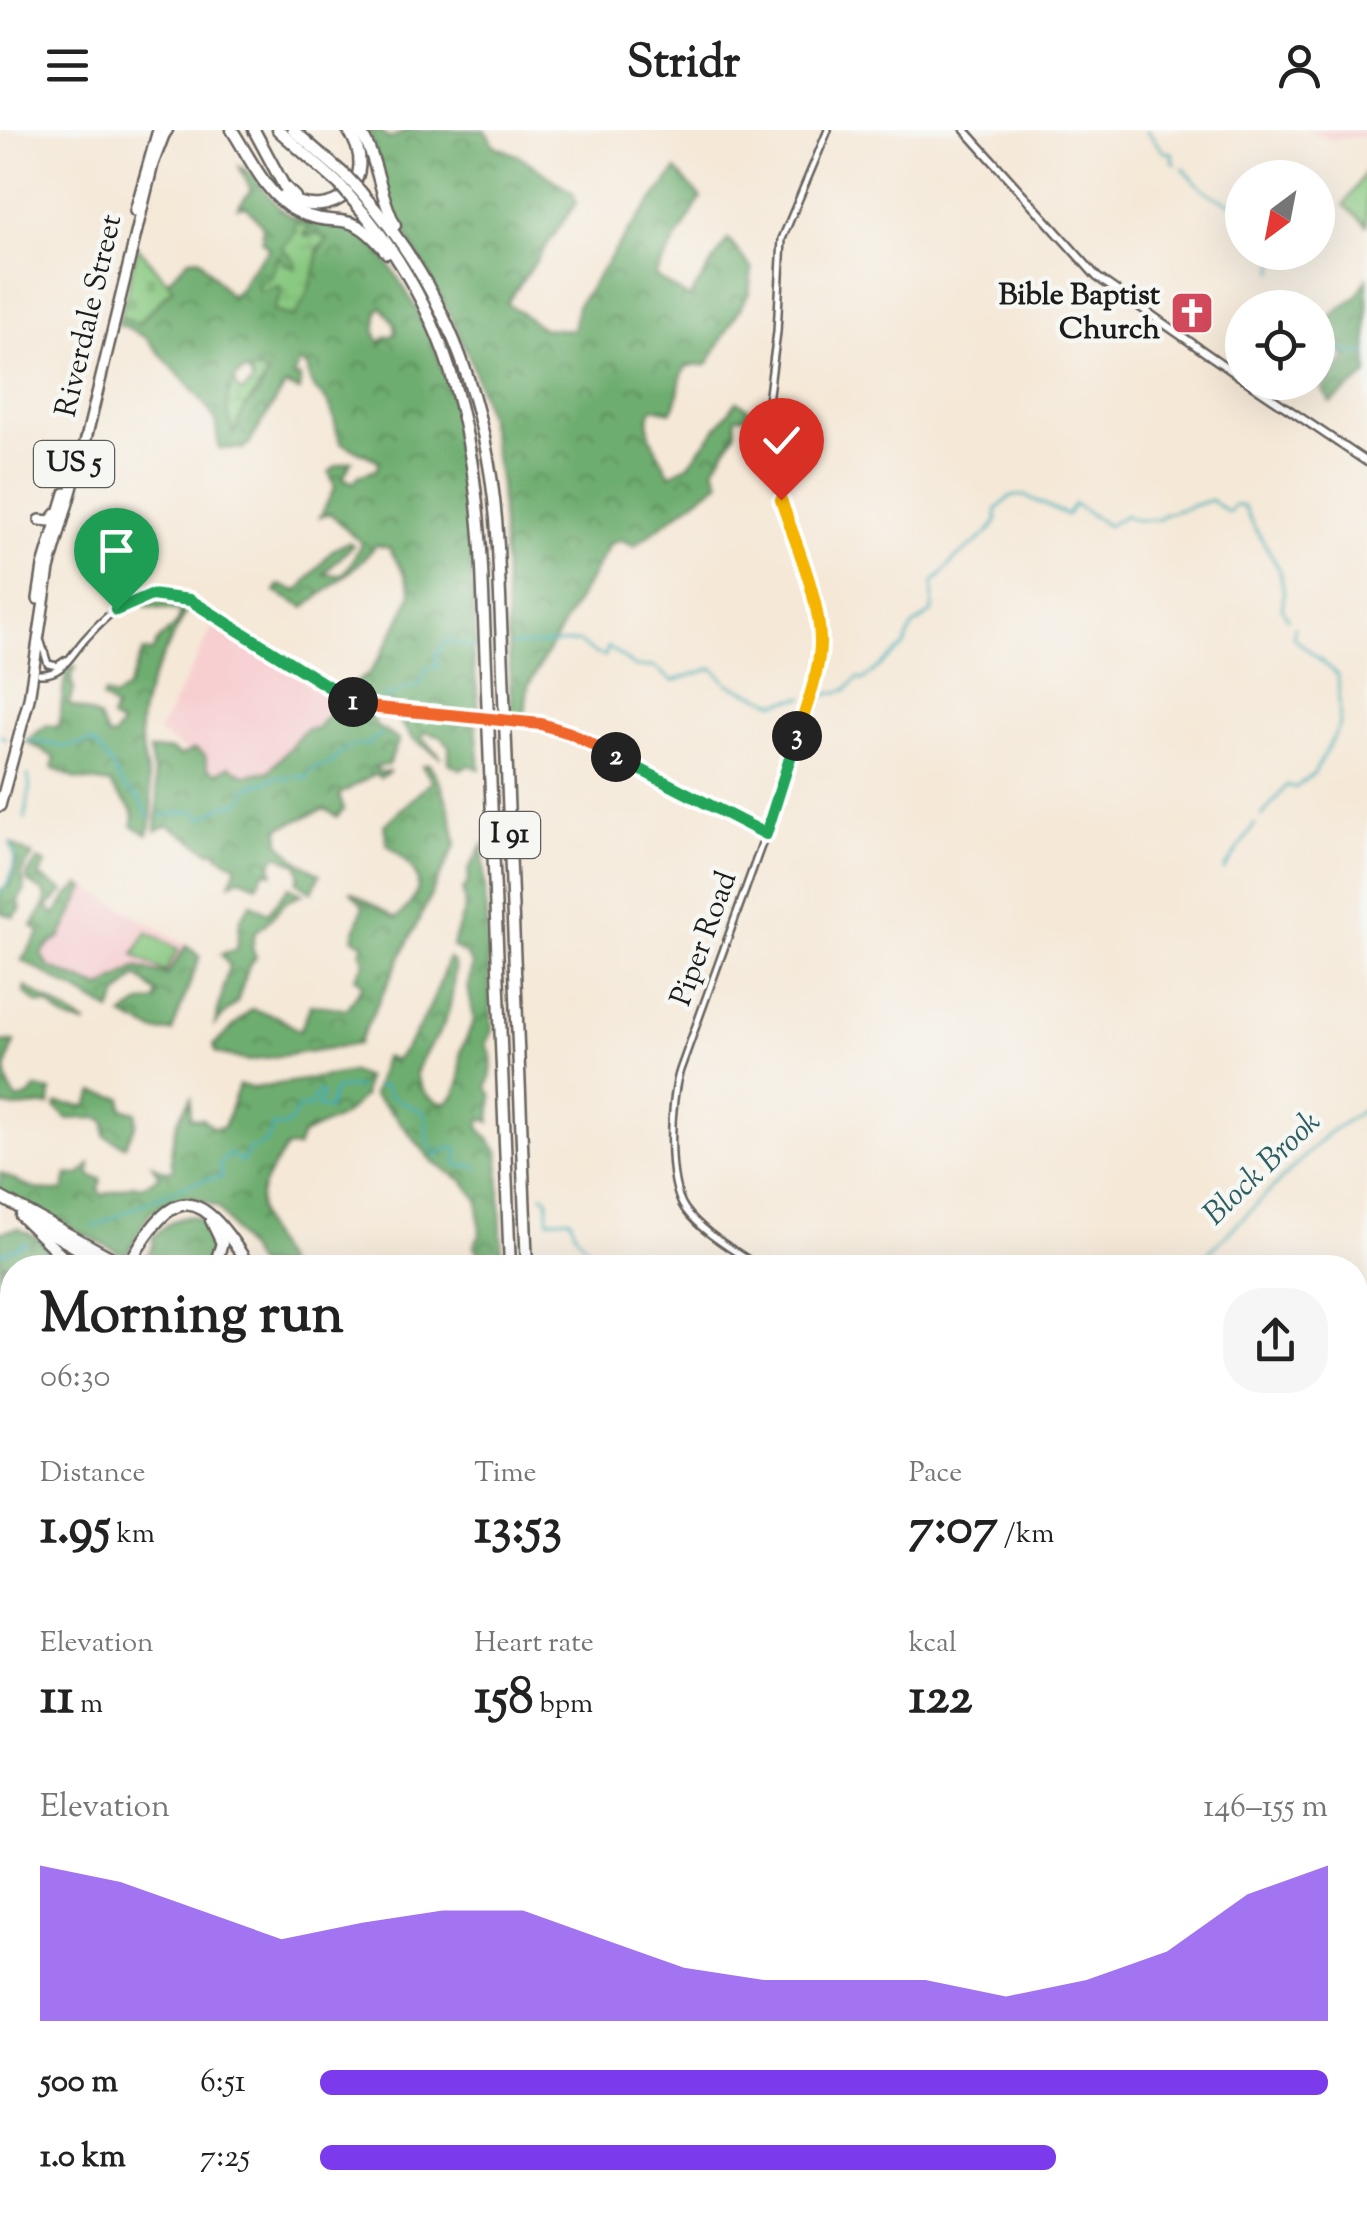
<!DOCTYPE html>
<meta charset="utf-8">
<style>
:root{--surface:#fff;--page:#f6f6f6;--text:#222;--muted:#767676;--accent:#7c3aed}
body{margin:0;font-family:"Sorts Mill Goudy",serif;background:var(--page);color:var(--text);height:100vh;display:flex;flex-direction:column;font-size:38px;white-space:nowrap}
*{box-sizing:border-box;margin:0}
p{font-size:32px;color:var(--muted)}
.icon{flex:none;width:55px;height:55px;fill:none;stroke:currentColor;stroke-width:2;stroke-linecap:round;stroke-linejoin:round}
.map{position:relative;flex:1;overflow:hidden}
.panel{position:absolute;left:0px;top:1125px;width:1368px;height:962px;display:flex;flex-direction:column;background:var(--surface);border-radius:40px 40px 0 0;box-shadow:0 10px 40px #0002}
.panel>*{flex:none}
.needle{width:65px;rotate:212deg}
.tools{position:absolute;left:1225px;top:30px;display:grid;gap:20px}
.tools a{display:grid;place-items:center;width:110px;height:110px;border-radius:50%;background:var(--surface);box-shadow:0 10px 40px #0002;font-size:50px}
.pin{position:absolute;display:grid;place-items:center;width:85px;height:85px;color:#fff;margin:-102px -42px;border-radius:50% 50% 50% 0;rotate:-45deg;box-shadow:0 0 10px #0007}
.pin .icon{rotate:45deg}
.km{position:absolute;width:50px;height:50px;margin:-25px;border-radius:50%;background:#222;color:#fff;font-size:28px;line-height:50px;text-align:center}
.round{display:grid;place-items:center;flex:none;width:105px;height:105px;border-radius:40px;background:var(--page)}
.head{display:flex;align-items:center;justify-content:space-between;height:170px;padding:0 40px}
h1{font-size:55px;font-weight:800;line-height:75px}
.metrics{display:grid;grid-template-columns:repeat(3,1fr);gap:15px;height:170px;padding:10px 40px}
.metrics div{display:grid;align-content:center}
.metrics b{font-size:50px;font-weight:800}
.metrics small{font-size:28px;font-weight:400}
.metrics p{font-size:28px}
.chart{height:280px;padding:20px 40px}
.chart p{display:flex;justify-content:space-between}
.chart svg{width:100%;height:180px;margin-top:10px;fill:var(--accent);opacity:.7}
ul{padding:0 40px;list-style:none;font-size:32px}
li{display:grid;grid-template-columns:160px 120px 1fr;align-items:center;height:75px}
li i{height:25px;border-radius:12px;background:var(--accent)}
header{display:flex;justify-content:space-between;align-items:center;height:130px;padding:0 40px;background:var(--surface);font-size:45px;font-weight:800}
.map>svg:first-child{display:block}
</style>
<header><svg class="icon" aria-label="menu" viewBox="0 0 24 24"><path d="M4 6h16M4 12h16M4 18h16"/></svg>Stridr<svg class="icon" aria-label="person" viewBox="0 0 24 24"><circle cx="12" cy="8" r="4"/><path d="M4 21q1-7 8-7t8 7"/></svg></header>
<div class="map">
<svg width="1367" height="2087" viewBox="0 0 1367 2087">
<defs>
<pattern id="forest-crowns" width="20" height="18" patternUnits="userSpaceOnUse" patternTransform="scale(2.5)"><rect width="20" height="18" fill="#6ead6f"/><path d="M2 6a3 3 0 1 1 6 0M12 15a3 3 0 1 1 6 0" fill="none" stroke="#5a8c5a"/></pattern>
<pattern id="wetland-marsh" width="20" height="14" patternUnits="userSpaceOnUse" patternTransform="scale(2.5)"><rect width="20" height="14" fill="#89c981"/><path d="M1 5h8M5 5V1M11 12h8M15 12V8" fill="none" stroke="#76ac6f"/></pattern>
<pattern id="cemetery-stones" width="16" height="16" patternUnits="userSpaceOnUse" patternTransform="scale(2.5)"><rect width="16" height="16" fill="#89c981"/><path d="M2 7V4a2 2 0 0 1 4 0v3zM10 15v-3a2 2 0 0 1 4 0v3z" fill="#76ac6f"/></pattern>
<pattern id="park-dots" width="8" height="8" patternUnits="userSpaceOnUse" patternTransform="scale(2.5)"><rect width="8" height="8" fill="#89c981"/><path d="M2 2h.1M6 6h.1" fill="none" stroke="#76ac6f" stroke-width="1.8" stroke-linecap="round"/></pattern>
</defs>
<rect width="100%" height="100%" fill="#f6f6f2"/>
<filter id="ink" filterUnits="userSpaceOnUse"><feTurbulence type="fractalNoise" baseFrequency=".01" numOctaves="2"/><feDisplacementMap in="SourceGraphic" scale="20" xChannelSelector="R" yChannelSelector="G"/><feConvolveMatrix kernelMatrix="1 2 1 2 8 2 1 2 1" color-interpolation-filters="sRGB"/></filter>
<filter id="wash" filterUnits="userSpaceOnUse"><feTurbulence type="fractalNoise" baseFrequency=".0048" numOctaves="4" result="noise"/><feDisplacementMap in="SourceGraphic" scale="40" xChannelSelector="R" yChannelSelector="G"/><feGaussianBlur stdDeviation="2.25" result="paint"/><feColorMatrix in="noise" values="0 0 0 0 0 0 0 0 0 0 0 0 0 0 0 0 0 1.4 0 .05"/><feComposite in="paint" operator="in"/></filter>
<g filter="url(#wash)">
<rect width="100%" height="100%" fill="#f5e8d7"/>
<!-- built -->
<g fill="#f7cfd1">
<polygon points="1304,0 1367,0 1367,5 1334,10"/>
<polygon points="216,491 332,570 265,671 158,603"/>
<polygon points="79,753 192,818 174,852 138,842 104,871 38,836 41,802 33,797 42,782 57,790"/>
</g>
<!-- grass -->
<g fill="#89c981" stroke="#52724e" stroke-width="2.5">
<polygon points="1367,40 1367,95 1344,75"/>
<polygon points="147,802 178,819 165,842 134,825"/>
<polygon points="0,1926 12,1941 12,1983 0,1975 3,1961"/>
<polygon points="12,2027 12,2072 7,2079 0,2080 0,2046"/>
</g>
<!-- forest -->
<g fill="url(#forest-crowns)" stroke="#456446" stroke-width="2.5" fill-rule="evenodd">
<path d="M366,0H381L388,9L408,0H485L495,16L520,26L573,63L576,73L507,173L542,198L573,200L577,176L628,102L676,40L701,68L655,146L689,168L728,109L752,139L749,163L707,235L687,236C676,249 682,267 671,282L653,278C639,300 660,324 670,345L689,334L737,271L749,279L747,286L736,287V302L714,338L720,352L634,416L621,410L610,414L528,556L525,585L512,586L500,354L488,288L472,234L453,192L387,67L371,6Z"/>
<path d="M239,36C263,47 269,76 293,87C316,97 346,88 365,106C382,121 394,142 406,161C476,274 467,388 476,514L472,520L479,578L476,581C446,585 371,576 343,563C349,554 360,552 368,544C376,535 413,469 411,461C409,447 396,431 389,418L376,415C356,441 330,457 305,478L275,462L279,455L298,461L333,420L348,412L353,415L324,444L341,445L351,434L361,413L330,383L320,387L335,357L329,342L336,336L352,331L343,348L354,353L358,346L376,340L379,331L341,313C334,300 336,286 328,273C317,258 309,261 308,238L300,232L293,247H300V261L285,256L249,314L242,319L219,318L215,289L202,271L146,208L124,196H118L120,186L138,194L173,158L167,151L189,129L199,128L230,166L241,158C244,144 261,130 269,118L262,111L263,96L246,76L238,77L251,60ZM309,98L302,104L327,110C311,124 308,165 294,187L273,181L282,161L279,155L260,161L258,155L272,146L277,128L295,140V103ZM382,177C389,188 398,190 395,205L385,207L381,213C372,203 377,192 378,180ZM247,241L263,256L243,281L235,301L228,260L239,244Z"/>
<polygon points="1367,148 1367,245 1331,273 1322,259 1347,227 1341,223 1329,221 1318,234 1318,196 1357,166"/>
<path d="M145,471H180L188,478C171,514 142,556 140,595C139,632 161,670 148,704L132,696C140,676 117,671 111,654L76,649L52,638L55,628L26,611L47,595L59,597L65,545L71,537H76L71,547L74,561L68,574L98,587L108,607H114L121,595L111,589L115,578L102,568L105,564L114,568L127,559L143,521L152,522C155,518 156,513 159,510C170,498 178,500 180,481L145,477Z"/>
<polygon points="338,572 370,584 377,597 399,610 388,635 373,637 381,642 390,641 380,648 375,644 339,665 344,680 337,687 325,679 279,698 280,713 297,730 320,744 312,762 297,752 300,745 298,735 278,725 271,733 273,743 265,741 257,755 240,748 230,753 237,736 218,725 218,720 210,722 168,695 156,701 158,667 149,620 171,620 180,626 195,619 205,625 208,638 217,643 230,636 245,645 269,641 306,599 317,598"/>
<polygon points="395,585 476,594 480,639 469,635 460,639 449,633 449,616 442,607 424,602 422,607 442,628 413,609"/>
<path d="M429,634C446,659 452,685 456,714L358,914L248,931L216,923L214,915L252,879L278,887L300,901L311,874L347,879L363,855L355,847L365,832L360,821L364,814L353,808L363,776L350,761L396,788C432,758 420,740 387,714L384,695L432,651L422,636Z"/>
<polygon points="11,714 33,726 21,743 25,760 18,770 21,779 14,787 0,782 0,760 9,755 16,735"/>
<path d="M483,715L492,901L486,915C495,926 492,945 487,957L492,966L490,992L482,988L479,997L499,1022L502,1138L486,1137L474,1114L480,1105L478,1070L463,1051L434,1033L395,986L373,965L384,927L395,930C421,902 437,865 448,828L454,833C455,854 451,885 439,903C427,921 424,921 416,944C422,960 428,972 446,973L454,966L460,951L461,921L474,890L468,857L472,834L466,825L452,817L465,778L463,760L468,752L469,739Z"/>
<polygon points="38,730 46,734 39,746 64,761 48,777 55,785 67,767 80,755 85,758 61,807 47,816 42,824 49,837 101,858 137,837 167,845 186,816 200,826 172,902 154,901 123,886 141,873 156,871 157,863 137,846 119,864 111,881 22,830 40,802 32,796 46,773 45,763 27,751 27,745"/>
<path d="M289,757L304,764C279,769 275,791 255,802L252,818L256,827L249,836L237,872L215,894L229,835L221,824L237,819L240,790L251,773L268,783Z"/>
<path d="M26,857L87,894C70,893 60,888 50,875L37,873L24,862Z"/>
<path d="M0,912H15C5,934 1,951 18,970L30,966L36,958L51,961L50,975L15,978L0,975Z"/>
<path d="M352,942L366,948L363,967L343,986L302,1005L297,1018L287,1017C246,1073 254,1081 287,1137H258L219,1078L196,1068L174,1070L149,1083L126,1126L0,1061V1042C22,1055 38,1064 64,1060L67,1044L80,1045L90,1034V1046L101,1049L99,1062L102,1065L133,1055L141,1057L159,1046L152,1035L165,1041L173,1040C168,1014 176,988 191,968L190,988L203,989L213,998L224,997L239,955L254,958Z"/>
<polygon points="94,962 122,968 122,978 136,982 136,994 125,1016 105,1006 105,992 99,988 67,989 55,977 57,973 87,976"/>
<path d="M191,1086C216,1095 222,1115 208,1137H152L143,1133L154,1114L152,1108C164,1096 174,1088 191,1086Z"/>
<polygon points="18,1098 43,1111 58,1137 12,1138 12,1142 9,1134 4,1134 12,1147 12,1172 0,1172 0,1102"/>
<polygon points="2,1323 7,1330 0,1357 4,1379 12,1378 12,1437 0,1397 0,1326"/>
<polygon points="9,1490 12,1504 12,1563 0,1553 0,1508 4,1508 6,1502 2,1496"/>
<polygon points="0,1659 12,1661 12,1836 0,1846"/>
<polygon points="1355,1667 1367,1669 1367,2087 1119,2087 1130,2075 1355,2075"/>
<polygon points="126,2075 158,2075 153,2087 113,2087"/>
<polygon points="190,2075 313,2075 327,2087 191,2087 193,2081"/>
<polygon points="331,2075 460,2075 433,2086 343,2087"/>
<polygon points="558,2075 964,2075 961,2087 840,2087 839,2081 826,2080 815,2087 560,2087"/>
<polygon points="1020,2075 1074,2075 1063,2087 1020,2087"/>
</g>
<!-- wetland -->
<g fill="url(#wetland-marsh)" stroke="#52724e" stroke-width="2.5">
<path d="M295,92L310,97L303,104L307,107L316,103L328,110L318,118C317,142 307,167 294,187L273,181L282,161L279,155L260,162L257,155L272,146L277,127L295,139V131L282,118L295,103Z"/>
<path d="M259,239L268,246L243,281L234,303C227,284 223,268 235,250L237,259L243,262L253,251L249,243Z"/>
</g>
<!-- cemetery -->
<polygon fill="url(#cemetery-stones)" stroke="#52724e" stroke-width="2.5" points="138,117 173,158 137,194 120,186"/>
<!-- park -->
<polygon fill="url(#park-dots)" stroke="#52724e" stroke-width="2.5" points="1355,1807 1367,1812 1367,2087 1165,2087 1180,2075 1355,2075"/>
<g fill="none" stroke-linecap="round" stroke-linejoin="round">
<!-- stream -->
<g stroke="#3fafb8" stroke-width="2.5">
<polyline points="1146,0 1164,22 1173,23 1172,31 1176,34"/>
<path d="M1183,38C1198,57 1214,69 1237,75"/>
<polyline points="1274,142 1277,122"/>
<path d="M1318,213C1331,212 1347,229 1367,222"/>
<polyline points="511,516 578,512 594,523 605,526 608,517 635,537 654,537 673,551 713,538 728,554 776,573 804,567"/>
<polyline points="383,568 420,554 427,538 438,537 436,524 447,511 476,519"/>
<path d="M812,568L846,560L858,548L863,550L904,516L912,497L932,482L933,452C945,445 946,438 955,429C970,416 986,408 997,391L996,380L1011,366H1025L1067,385L1074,374L1108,396L1125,385L1135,390H1158L1163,385L1211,370L1229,383L1234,375L1244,377C1258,412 1291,438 1282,478L1288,489"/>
<polyline points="0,605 6,609"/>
<path d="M27,609L63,617L91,612C112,625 115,657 139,668L149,687"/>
<path d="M161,686L194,681L203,688L226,674L235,675L243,670L246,658L283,646L287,650L297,645L306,649L312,639L333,632C339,620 353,613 367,615L381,604"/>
<polyline points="1262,686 1287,655 1295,658 1314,643 1340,595 1338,545 1293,507 1295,497"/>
<polyline points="25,689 30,658 28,645"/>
<polyline points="1224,740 1255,694"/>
<path d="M0,763C13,748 18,730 10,713"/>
<polyline points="377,957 384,956 390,966 425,983 428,1011 436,1026 448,1018 458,1019 456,1034 464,1037 472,1035 479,1039"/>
<polyline points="542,1064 548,1069 548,1090 570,1088 576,1104 594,1126 589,1138"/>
<path d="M93,1097C120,1086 201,1043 222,1048L220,1034L230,1024L242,1032L250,1019C264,1016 270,1011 272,996C291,999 289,993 300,976L308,978L318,961L323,964L317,977L328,979L335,959L359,957"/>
<polyline points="0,1124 26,1113"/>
<polyline points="1193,1138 1327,1004 1367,977"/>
<polyline points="261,2075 267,2087"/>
</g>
</g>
</g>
<g filter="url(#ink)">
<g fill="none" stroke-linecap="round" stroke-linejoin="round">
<defs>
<g id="tertiary">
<polyline points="41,512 48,534 57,536 66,530"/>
<path d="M40,544C64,545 71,524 86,508C145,440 181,462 246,504C276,524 306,545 336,565C377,585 428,583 473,587"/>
<polyline points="522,592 547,596 579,607 766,704"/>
<path d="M760,1138C736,1121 702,1103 685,1079C666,1052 670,970 680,940L777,672L818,532L816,483L772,339L765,295L777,202L782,109L828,0"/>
<polyline points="0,1178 12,1178"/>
<polyline points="157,2087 163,2075"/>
</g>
<g id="secondary">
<polyline points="965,0 1097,147 1242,248"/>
<polyline points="1248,252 1367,332"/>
</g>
<g id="primary">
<polyline points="135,81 158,0"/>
<polyline points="40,390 50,391 57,383"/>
<polyline points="38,469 43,436 65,363"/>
<polyline points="0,676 29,569 49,439 84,317 153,34 166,0"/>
</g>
<g id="motorway">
<path d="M232,0C249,26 267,67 296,81C340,102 346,73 387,123"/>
<polyline points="254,0 284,56 295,67"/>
<polyline points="278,0 340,55"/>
<polyline points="293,0 346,46"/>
<path d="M359,0C378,27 379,65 395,95"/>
<polyline points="164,4 167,0"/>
<path d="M360,61C451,163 491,283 498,417L527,1138"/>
<path d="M284,65C332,97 383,49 348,0"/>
<path d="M352,69C448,178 475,297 482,438L510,1138"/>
<polyline points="0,1067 121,1133"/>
<polyline points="21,1086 74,1138"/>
<polyline points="211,1090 222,1113 214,1138"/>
<polyline points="35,1094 111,1138"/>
<path d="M127,1138C174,1050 201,1057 250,1138"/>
<polyline points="0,1276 12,1273"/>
<polyline points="0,1290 12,1284"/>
<polyline points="0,1313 12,1297"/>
<polyline points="0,1405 12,1446"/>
<polyline points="3,1439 12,1470"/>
<polyline points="1355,1640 1367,1641"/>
<polyline points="1355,1648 1367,1650"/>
<polyline points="0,1853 12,1842"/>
<polyline points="0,1878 12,1868"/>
<polyline points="0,1897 12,1895"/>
</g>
</defs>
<!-- tertiary casing -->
<use href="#tertiary" stroke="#68635d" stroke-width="10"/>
<!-- secondary casing -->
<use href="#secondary" stroke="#68635d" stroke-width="11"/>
<!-- primary casing -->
<use href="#primary" stroke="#68635d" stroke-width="14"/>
<!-- motorway casing -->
<use href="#motorway" stroke="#68635d" stroke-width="15"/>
<!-- tertiary -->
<use href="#tertiary" stroke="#fff" stroke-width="5"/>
<!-- secondary -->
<use href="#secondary" stroke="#fff" stroke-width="6"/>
<!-- primary -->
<use href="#primary" stroke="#fff" stroke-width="9"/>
<!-- motorway -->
<use href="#motorway" stroke="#fff" stroke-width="10"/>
<defs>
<polyline id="tertiary-bridge" points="473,587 522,592"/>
<g id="motorway-bridge">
<polyline points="346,46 360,61"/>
<polyline points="340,55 352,69"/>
<polyline points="123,1130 139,1138"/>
</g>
</defs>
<!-- tertiary-bridge casing -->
<use href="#tertiary-bridge" stroke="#68635d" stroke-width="10" stroke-linecap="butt"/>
<!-- motorway-bridge casing -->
<use href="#motorway-bridge" stroke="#68635d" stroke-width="15" stroke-linecap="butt"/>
<!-- tertiary-bridge -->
<use href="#tertiary-bridge" stroke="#fff" stroke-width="5"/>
<!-- motorway-bridge -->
<use href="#motorway-bridge" stroke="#fff" stroke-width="10"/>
</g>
</g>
<g fill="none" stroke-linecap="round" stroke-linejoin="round" filter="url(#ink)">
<defs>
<polyline id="split-1" points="116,480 151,465 190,470 353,572"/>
<polyline id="split-2" points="353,572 378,578 541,594 570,603 616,627"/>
<polyline id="split-3" points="616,627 766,704 797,606"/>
<path id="split-4" d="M781,370C795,412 821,470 820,514C819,546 806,576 797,606"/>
</defs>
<!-- split-1 casing -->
<use href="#split-1" stroke="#fff" stroke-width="20"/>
<!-- split-2 casing -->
<use href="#split-2" stroke="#fff" stroke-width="20"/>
<!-- split-3 casing -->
<use href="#split-3" stroke="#fff" stroke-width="20"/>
<!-- split-4 casing -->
<use href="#split-4" stroke="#fff" stroke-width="20"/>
<!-- split-1 -->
<use href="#split-1" stroke="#22a559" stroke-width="12"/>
<!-- split-2 -->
<use href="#split-2" stroke="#f0652b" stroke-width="12"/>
<!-- split-3 -->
<use href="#split-3" stroke="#22a559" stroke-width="12"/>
<!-- split-4 -->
<use href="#split-4" stroke="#f5b400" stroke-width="12"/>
</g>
<!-- icons -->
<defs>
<symbol id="church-square" viewBox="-11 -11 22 22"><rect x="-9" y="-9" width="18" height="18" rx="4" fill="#d1495b" stroke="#f6f6f2"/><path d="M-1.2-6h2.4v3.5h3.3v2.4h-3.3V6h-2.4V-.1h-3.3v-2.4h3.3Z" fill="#fff"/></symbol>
</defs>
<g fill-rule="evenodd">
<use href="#church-square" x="1167" y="158" width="50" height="50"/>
</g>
<g text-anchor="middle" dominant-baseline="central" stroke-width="9" stroke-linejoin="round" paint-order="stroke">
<!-- shield labels -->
<g fill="#f6f6f2" stroke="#5d5d5c" stroke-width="2.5">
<rect x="34" y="311" width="80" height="46" rx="8"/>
<rect x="480" y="682" width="60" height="46" rx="8"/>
</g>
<g font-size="28" font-weight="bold" fill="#1c1c1c">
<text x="74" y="334">US 5</text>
<text x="510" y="705">I 91</text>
</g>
<!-- poi labels -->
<g font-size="30" font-weight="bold" fill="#1c1c1c" stroke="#f6f6f2" text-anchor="end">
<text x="1160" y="166">Bible Baptist<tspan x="1160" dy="34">Church</tspan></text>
</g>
<!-- street labels -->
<g font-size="30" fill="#1c1c1c" stroke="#f6f6f2">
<text transform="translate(90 186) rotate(-77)">Riverdale Street</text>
<text transform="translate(705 809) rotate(-70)">Piper Road</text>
</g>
<!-- water labels -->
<g font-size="32" font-style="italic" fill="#2c5e62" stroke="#f6f6f2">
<text transform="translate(1263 1039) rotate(-44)">Block Brook</text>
</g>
</g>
</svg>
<div class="tools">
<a><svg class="needle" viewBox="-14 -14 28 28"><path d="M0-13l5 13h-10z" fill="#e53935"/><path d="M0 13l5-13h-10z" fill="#767676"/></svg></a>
<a><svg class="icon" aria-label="locate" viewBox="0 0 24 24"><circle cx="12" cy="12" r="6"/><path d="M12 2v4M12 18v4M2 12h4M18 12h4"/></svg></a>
</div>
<div class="pin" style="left:116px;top:480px;background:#1e9e55"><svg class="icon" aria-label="arrive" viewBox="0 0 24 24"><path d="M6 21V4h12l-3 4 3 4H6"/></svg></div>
<div class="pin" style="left:781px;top:370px;background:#d93025"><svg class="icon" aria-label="check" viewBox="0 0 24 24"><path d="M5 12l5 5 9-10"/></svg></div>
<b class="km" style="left:353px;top:572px">1</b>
<b class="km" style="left:616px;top:627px">2</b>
<b class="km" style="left:797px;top:606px">3</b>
<section class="panel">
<div class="head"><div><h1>Morning run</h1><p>06:30</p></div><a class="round"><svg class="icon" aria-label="share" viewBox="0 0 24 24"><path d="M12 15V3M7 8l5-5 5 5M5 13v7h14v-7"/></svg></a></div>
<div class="metrics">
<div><p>Distance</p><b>1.95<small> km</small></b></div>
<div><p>Time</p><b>13:53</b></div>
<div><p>Pace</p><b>7:07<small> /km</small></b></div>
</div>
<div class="metrics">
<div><p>Elevation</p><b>11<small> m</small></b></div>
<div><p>Heart rate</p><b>158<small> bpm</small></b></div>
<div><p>kcal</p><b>122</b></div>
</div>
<div class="chart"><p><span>Elevation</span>146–155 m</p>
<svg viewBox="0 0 160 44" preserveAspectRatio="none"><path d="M0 44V6L10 10L20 17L30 24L40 20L50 17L60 17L70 24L80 31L90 34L100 34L110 34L120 38L130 34L140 27L150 13L160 6V44z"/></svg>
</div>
<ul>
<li><b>500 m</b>6:51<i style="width:100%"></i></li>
<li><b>1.0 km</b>7:25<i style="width:73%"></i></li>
</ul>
</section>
</div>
